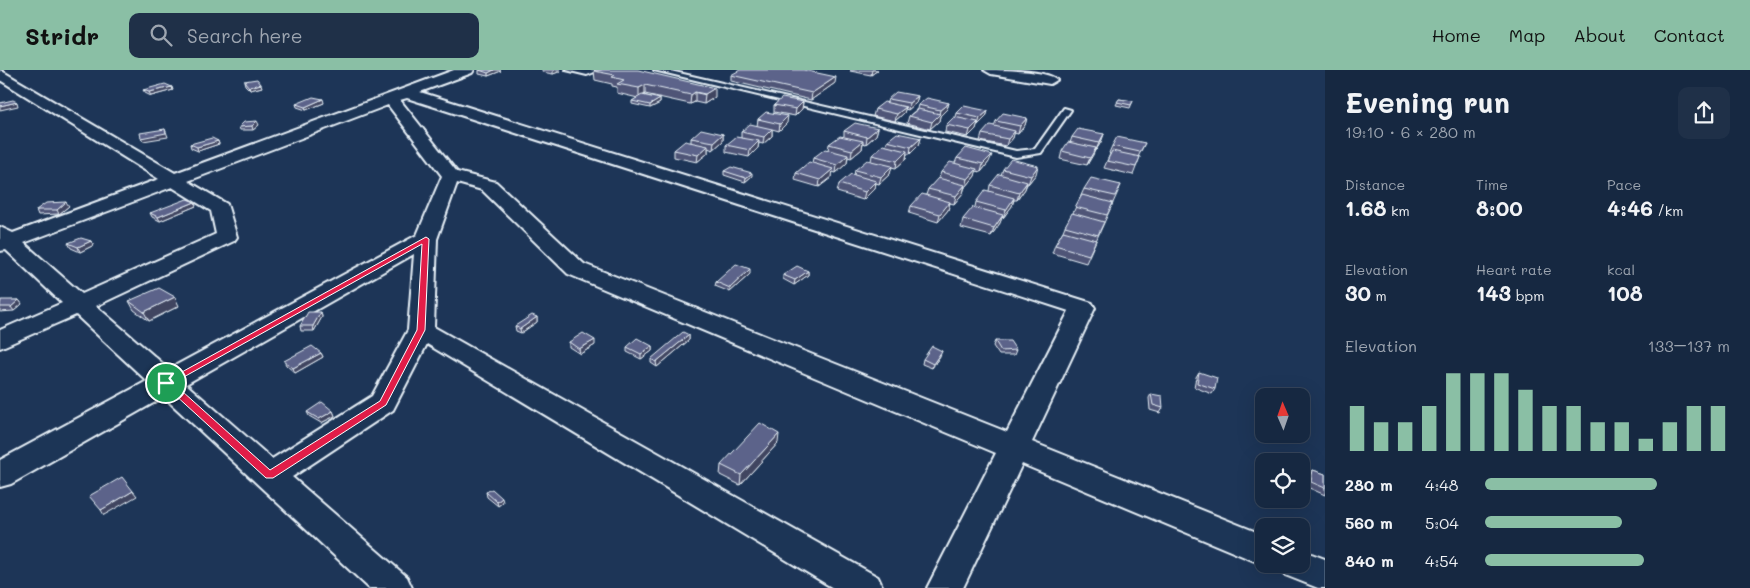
<!DOCTYPE html>
<meta charset="utf-8">
<style>
:root{--surface:#162841;--page:#1f3048;--text:#f1f3f6;--muted:#9ea6b1;--line:#35445a;--accent:#8abfa5}
body{margin:0;font-family:Mali,sans-serif;background:var(--page);color:var(--text);height:100vh;display:flex;flex-direction:column;font-size:19px;white-space:nowrap}
*{box-sizing:border-box;margin:0}
p{font-size:16px;color:var(--muted)}
.icon{flex:none;width:28px;height:28px;fill:none;stroke:currentColor;stroke-width:2;stroke-linecap:round;stroke-linejoin:round}
.map{position:relative;flex:1;overflow:hidden}
.drawer{display:flex;flex-direction:column;background:var(--surface);width:425px}
.drawer>*{flex:none}
.needle{width:32px;rotate:358deg}
.buttons{position:absolute;left:1255px;top:318px;display:grid;gap:10px}
.buttons a{display:grid;place-items:center;width:55px;height:55px;border-radius:10px;background:var(--surface);box-shadow:0 5px 20px #0002,0 0 0 1px var(--line);font-size:25px}
.pin{position:absolute;display:grid;place-items:center;width:42px;height:42px;color:#fff;margin:-21px;border:2px solid #fff;border-radius:50%;box-shadow:0 1px 5px #0007}
.round{display:grid;place-items:center;flex:none;width:52px;height:52px;border-radius:10px;background:var(--page)}
.summary{display:flex;align-items:center;justify-content:space-between;height:85px;padding:0 20px}
h1{font-size:28px;font-weight:700;line-height:38px}
.metrics{display:grid;grid-template-columns:repeat(3,1fr);gap:8px;height:85px;padding:5px 20px}
.metrics div{display:grid;align-content:center}
.metrics b{font-size:21px;font-weight:700}
.metrics small{font-size:14px;font-weight:400}
.metrics p{font-size:14px}
.chart{height:140px;padding:10px 20px}
.chart p{display:flex;justify-content:space-between}
.chart svg{width:100%;height:90px;margin-top:5px;stroke:var(--accent);stroke-width:6}
ul{padding:0 20px;list-style:none;font-size:16px}
li{display:grid;grid-template-columns:80px 60px 1fr;align-items:center;height:38px}
li i{height:12px;border-radius:6px;background:var(--accent)}
header{display:flex;align-items:center;gap:30px;box-sizing:border-box;height:70px;padding:0 25px;background:var(--accent);color:#111}
header strong{font-size:24px}
nav{display:flex;gap:28px;margin-inline-start:auto;font-size:18px}
.search{width:350px;height:45px;background:var(--page);display:flex;align-items:center;gap:12px;box-sizing:border-box;padding:0 18px;border-radius:10px;color:var(--muted);font-size:19px}
main{display:flex;flex:1;min-height:0}
.map>svg:first-child{display:block}
</style>
<header>
<strong>Stridr</strong>
<div class="search"><svg class="icon" aria-label="search" viewBox="0 0 24 24"><circle cx="10" cy="10" r="6"/><path d="M15 15l6 6"/></svg>Search here</div>
<nav><a>Home</a><a>Map</a><a>About</a><a>Contact</a></nav>
</header>
<main>
<div class="map">
<svg width="1325" height="518" viewBox="0 0 1325 518">
<rect width="100%" height="100%" fill="#1d3557"/>
<filter id="ink" filterUnits="userSpaceOnUse"><feTurbulence type="fractalNoise" baseFrequency=".02" numOctaves="2"/><feDisplacementMap in="SourceGraphic" scale="10" xChannelSelector="R" yChannelSelector="G"/><feConvolveMatrix kernelMatrix="1 2 1 2 8 2 1 2 1" color-interpolation-filters="sRGB"/></filter>
<g filter="url(#ink)">
<g fill="none" stroke-linecap="round" stroke-linejoin="round">
<defs>
<g id="service">
<polygon points="566,0 600,0 587,5"/>
<polygon points="654,0 666,0 1016,81 1035,79 1064,38 1071,40 1041,83 1016,87"/>
</g>
<g id="minor">
<path d="M0,0L175,103L454,0H474L472,3L420,22L1092,233L1095,238L1032,372L1264,465V494H1267L1252,490L1022,394L963,518H927L996,383L568,204L482,120L457,113L437,169L434,257L878,507L883,518H833L427,274L393,340L292,407L407,507L412,518H369L164,327L11,414L0,417V390L147,311L76,245L0,278V260L62,233L6,180L0,181V157L13,163L159,109L0,10ZM407,28L1069,241L1007,362L584,194L496,112L457,102L400,30ZM388,35L442,106L417,165L169,299L96,236L234,171L237,167L227,134L188,111ZM172,117L211,141L216,164L82,224L24,173ZM414,184L408,260L372,326L272,389L186,314Z"/>
<path d="M984,0C999,0 1048,0 1057,10L1050,14L991,4Z"/>
<polygon points="1301,480 1325,489 1325,518 1318,518 1285,505 1279,494 1301,494"/>
</g>
</defs>
<!-- service casing -->
<use href="#service" stroke="#e8f1f8" stroke-width="4"/>
<!-- minor casing -->
<use href="#minor" stroke="#e8f1f8" stroke-width="4"/>
<!-- service -->
<use href="#service" fill="#1d3557" fill-rule="evenodd"/>
<!-- minor -->
<use href="#minor" fill="#1d3557" fill-rule="evenodd"/>
</g>
<!-- wall -->
<g fill="#4f5577" stroke="#e8f1f8">
<polygon points="479,0 500,0 501,1 488,6 479,4"/>
<polygon points="542,0 560,0 561,1 553,4 542,2"/>
<polygon points="595,0 715,27 704,34 695,32 690,34 645,24 643,25 660,29 660,33 650,38 632,34 632,31 638,28 617,23 617,17 612,16 612,14 595,10 594,1"/>
<polygon points="851,0 878,0 871,5 850,1"/>
<polygon points="731,5 835,13 811,30 731,11"/>
<polygon points="244,11 262,17 250,20 245,15"/>
<polygon points="143,20 173,20 151,26 145,23"/>
<polygon points="918,26 916,33 908,40 905,39 904,43 895,51 873,46 875,39 887,32 888,29"/>
<polygon points="1119,29 1133,31 1130,38 1116,35"/>
<polygon points="803,32 802,39 795,46 774,42 774,35"/>
<polygon points="324,33 306,40 297,37 296,34"/>
<polygon points="949,33 947,39 940,46 939,51 930,59 907,53 909,46 917,39 918,35"/>
<polygon points="988,41 986,47 978,55 977,55 976,59 968,67 945,62 946,55 956,47 957,43"/>
<polygon points="1027,48 1025,55 1018,64 1014,63 1013,68 1006,76 980,71 982,64 994,56 996,51"/>
<polygon points="758,49 787,53 779,61 772,59 772,66 763,74 759,73 758,78 749,87 726,82 726,75 741,68 741,62 757,56"/>
<polygon points="259,55 253,60 240,60 239,57"/>
<polygon points="878,58 876,65 866,74 863,73 862,79 851,88 848,87 847,93 836,103 832,102 832,107 819,117 795,110 796,103 812,93 813,88 828,80 829,74 844,66 844,61"/>
<polygon points="723,64 723,71 713,80 708,78 708,83 697,92 674,87 674,80 691,72 691,68"/>
<polygon points="1104,64 1101,72 1096,80 1095,80 1087,95 1060,89 1062,81 1070,73 1072,67"/>
<polygon points="921,68 919,75 910,84 907,84 906,89 896,98 891,97 890,104 879,114 876,113 875,118 863,130 837,122 839,114 854,105 855,100 871,91 872,85 886,76 887,71"/>
<polygon points="218,71 219,74 198,81 191,78 190,74"/>
<polygon points="1145,73 1138,87 1140,87 1133,105 1104,98 1110,84 1109,83 1112,76"/>
<polygon points="957,88 989,92 981,102 976,101 975,106 966,117 965,117 963,123 954,134 950,133 948,140 938,152 909,143 911,136 926,125 928,119 939,108 941,102 955,93"/>
<polygon points="1003,99 1036,104 1028,114 1027,114 1025,119 1017,130 1014,130 1012,136 1003,148 1002,147 1000,153 991,166 961,158 963,149 975,137 976,132 989,121 990,115 1001,105"/>
<polygon points="724,101 752,106 745,112 724,105"/>
<polygon points="1121,115 1086,193 1052,183 1055,175 1063,161 1065,156 1073,143 1084,119"/>
<polygon points="69,136 59,144 38,145 36,140"/>
<polygon points="196,136 160,151 152,147 150,143"/>
<polygon points="91,171 94,175 80,182 71,178 68,173"/>
<polygon points="808,201 808,205 794,215 783,209 783,205"/>
<polygon points="750,204 730,222 715,216 716,212"/>
<polygon points="19,230 22,234 14,241 0,242 0,231"/>
<polygon points="129,231 179,236 149,251 134,240"/>
<polygon points="321,242 322,247 314,261 301,261 300,256"/>
<polygon points="537,247 537,252 521,263 516,261 515,256"/>
<polygon points="689,265 689,270 657,297 651,293 651,289"/>
<polygon points="995,271 1016,280 1014,285 999,285 993,276"/>
<polygon points="569,272 595,275 580,284 569,277"/>
<polygon points="652,276 652,281 641,289 627,282 627,277"/>
<polygon points="321,283 323,287 295,303 286,295 284,291"/>
<polygon points="940,286 932,298 922,294 923,289"/>
<polygon points="1199,302 1215,319 1212,324 1194,317 1196,307"/>
<polygon points="1151,324 1163,338 1160,343 1150,340 1149,328"/>
<polygon points="333,341 335,346 321,353 309,346 307,342"/>
<polygon points="778,373 740,415 720,405 721,395"/>
<polygon points="1313,400 1325,404 1325,425 1307,417 1309,404"/>
<polygon points="486,422 503,432 498,436 487,427"/>
</g>
<!-- shaded-wall -->
<g fill="#404561" stroke="#e8f1f8">
<polygon points="494,0 500,0 501,1 488,6 488,3"/>
<polygon points="555,0 560,0 561,1 553,4 553,1"/>
<polygon points="872,0 878,0 871,5"/>
<polygon points="836,7 835,13 811,30 812,23"/>
<polygon points="261,14 262,17 250,20 249,17"/>
<polygon points="645,15 645,24 639,28 639,18"/>
<polygon points="172,17 173,20 151,26 149,22"/>
<polygon points="715,18 715,27 704,34 705,24"/>
<polygon points="695,22 695,32 690,34 691,25"/>
<polygon points="918,26 916,33 908,40 909,33"/>
<polygon points="323,29 324,33 306,40 305,37"/>
<polygon points="660,29 660,33 650,38 650,35"/>
<polygon points="17,32 18,36 0,40 0,36"/>
<polygon points="803,32 802,39 795,46 796,39"/>
<polygon points="949,33 947,39 940,46 939,51 930,59 932,52 939,45 940,40"/>
<polygon points="906,37 904,43 895,51 897,44"/>
<polygon points="988,41 986,47 978,55 980,48"/>
<polygon points="788,46 787,53 779,61 780,54"/>
<polygon points="1027,48 1025,55 1018,64 1020,56"/>
<polygon points="257,51 259,55 253,60 252,56"/>
<polygon points="978,52 976,59 968,67 970,60"/>
<polygon points="878,58 876,65 866,74 867,67"/>
<polygon points="165,59 168,67 143,71 141,68"/>
<polygon points="772,59 772,66 763,74 764,67"/>
<polygon points="1015,61 1013,68 1006,76 1008,69"/>
<polygon points="723,64 723,71 713,80 714,72"/>
<polygon points="1104,64 1101,72 1096,80 1099,73"/>
<polygon points="921,68 919,75 910,84 911,77"/>
<polygon points="218,71 219,74 198,81 197,77"/>
<polygon points="759,71 758,78 749,87 750,80"/>
<polygon points="863,71 862,79 851,88 852,80"/>
<polygon points="708,76 708,83 697,92 698,85"/>
<polygon points="1096,78 1093,85 1087,95 1090,88"/>
<polygon points="907,81 906,89 896,98 897,91"/>
<polygon points="848,85 847,93 836,103 837,95"/>
<polygon points="992,85 989,92 981,102 983,94"/>
<polygon points="892,96 890,104 879,114 881,107"/>
<polygon points="1038,96 1036,104 1028,114 1031,106"/>
<polygon points="833,99 832,107 819,117 820,110"/>
<polygon points="977,99 975,106 966,117 968,109"/>
<polygon points="752,103 752,106 745,112 746,108"/>
<polygon points="876,111 875,118 863,130 865,122"/>
<polygon points="1027,112 1025,119 1017,130 1019,123"/>
<polygon points="965,115 963,123 954,134 956,126"/>
<polygon points="1014,128 1012,136 1003,148 1006,140"/>
<polygon points="66,132 69,136 59,144 57,140"/>
<polygon points="195,132 196,136 160,151 158,147"/>
<polygon points="950,132 948,140 938,152 940,144"/>
<polygon points="1003,145 1000,153 991,166 994,158"/>
<polygon points="91,171 94,175 80,182 78,177"/>
<polygon points="750,199 750,204 730,222 730,218"/>
<polygon points="808,201 808,205 794,215 795,210"/>
<polygon points="175,227 179,236 149,251 144,242"/>
<polygon points="19,230 22,234 14,241 11,237"/>
<polygon points="321,242 322,247 314,261 313,256"/>
<polygon points="537,247 537,252 521,263 520,259"/>
<polygon points="689,265 689,270 657,297 656,292"/>
<polygon points="595,270 595,275 580,284 579,279"/>
<polygon points="652,276 652,281 641,289 641,284"/>
<polygon points="942,281 940,286 932,298 933,294"/>
<polygon points="321,283 323,287 295,303 293,298"/>
<polygon points="333,341 335,346 321,353 319,349"/>
<polygon points="779,364 778,373 740,415 741,405"/>
<polygon points="133,421 137,426 104,445 101,440"/>
<polygon points="502,428 503,432 498,436 497,432"/>
</g>
<!-- building -->
<g fill="#5c638a" stroke="#e8f1f8">
<polygon points="479,0 494,0 488,3"/>
<polygon points="595,0 638,0 715,18 705,24 695,22 691,25 645,15 639,18 617,14 624,10 612,7 615,5 594,1"/>
<polygon points="740,0 803,0 836,7 812,23 731,5"/>
<polygon points="257,9 261,14 249,17 244,11"/>
<polygon points="165,14 172,17 149,22 143,20"/>
<polygon points="896,22 918,26 909,33 888,29"/>
<polygon points="642,25 660,29 650,35 632,31"/>
<polygon points="313,27 323,29 305,37 296,34"/>
<polygon points="782,28 803,32 796,39 774,35"/>
<polygon points="927,28 949,33 940,40 918,35"/>
<polygon points="1119,29 1133,31 1131,35 1117,32"/>
<polygon points="13,30 17,32 0,36 0,33"/>
<polygon points="884,32 906,37 897,44 875,39"/>
<polygon points="964,36 988,41 980,48 957,43"/>
<polygon points="918,39 940,44 932,52 909,46"/>
<polygon points="766,42 788,46 780,54 758,49"/>
<polygon points="1003,43 1027,48 1020,56 996,51"/>
<polygon points="954,47 978,52 970,60 946,55"/>
<polygon points="257,51 252,56 239,57 244,52"/>
<polygon points="855,53 878,58 867,67 844,61"/>
<polygon points="750,54 772,59 764,67 741,62"/>
<polygon points="990,55 1015,61 1008,69 982,64"/>
<polygon points="165,59 166,63 141,68 140,63"/>
<polygon points="701,59 723,64 714,72 691,68"/>
<polygon points="1078,59 1104,64 1099,73 1072,67"/>
<polygon points="897,63 921,68 911,77 887,71"/>
<polygon points="840,66 863,71 852,80 829,74"/>
<polygon points="736,67 759,71 750,80 726,75"/>
<polygon points="1117,67 1145,73 1140,82 1112,76"/>
<polygon points="212,68 218,71 197,77 190,74"/>
<polygon points="685,71 708,76 698,85 674,80"/>
<polygon points="1068,72 1096,78 1090,88 1062,81"/>
<polygon points="883,75 907,81 897,91 872,85"/>
<polygon points="966,78 992,85 983,94 957,88"/>
<polygon points="825,79 848,85 837,95 813,88"/>
<polygon points="1112,81 1140,87 1136,97 1107,91"/>
<polygon points="1011,89 1038,96 1031,106 1003,99"/>
<polygon points="867,90 892,96 881,107 855,100"/>
<polygon points="809,92 833,99 820,110 796,103"/>
<polygon points="950,92 977,99 968,109 941,102"/>
<polygon points="731,97 752,103 746,108 724,101"/>
<polygon points="851,104 876,111 865,122 839,114"/>
<polygon points="999,104 1027,112 1019,123 990,115"/>
<polygon points="938,108 965,115 956,126 928,119"/>
<polygon points="1091,108 1121,115 1115,126 1084,119"/>
<polygon points="985,120 1014,128 1006,140 976,132"/>
<polygon points="922,124 950,132 940,144 911,136"/>
<polygon points="1082,125 1113,133 1107,145 1075,137"/>
<polygon points="187,129 195,132 158,147 150,143"/>
<polygon points="66,132 57,140 36,140 46,133"/>
<polygon points="973,137 1003,145 994,158 963,149"/>
<polygon points="1072,143 1104,152 1098,165 1065,156"/>
<polygon points="1063,161 1096,170 1089,185 1055,175"/>
<polygon points="81,168 91,171 78,177 68,173"/>
<polygon points="736,194 750,199 730,218 716,212"/>
<polygon points="797,196 808,201 795,210 783,205"/>
<polygon points="159,218 175,227 144,242 129,231"/>
<polygon points="1,230 19,230 11,237 0,237"/>
<polygon points="308,242 321,242 313,256 300,256"/>
<polygon points="532,245 537,247 520,259 515,256"/>
<polygon points="683,262 689,265 656,292 651,289"/>
<polygon points="583,263 595,270 579,279 569,272"/>
<polygon points="637,268 652,276 641,284 627,277"/>
<polygon points="995,271 1010,271 1016,280 1001,281"/>
<polygon points="312,276 321,283 293,298 284,291"/>
<polygon points="932,276 942,281 933,294 923,289"/>
<polygon points="1199,302 1217,308 1215,319 1197,313"/>
<polygon points="1151,324 1162,326 1163,338 1153,335"/>
<polygon points="322,332 333,341 319,349 307,342"/>
<polygon points="760,353 779,364 741,405 721,395"/>
<polygon points="1313,400 1325,404 1325,418 1311,412"/>
<polygon points="122,407 133,421 101,440 89,426"/>
<polygon points="492,419 502,428 497,432 486,422"/>
</g>
</g>
<!-- route -->
<path fill="#e11d48" stroke="#fff" fill-rule="evenodd" d="M426,167L429,169L425,260L386,335L273,408H266L162,313ZM422,174L417,260L380,331L270,400L173,313Z"/>
</svg>
<div class="buttons">
<a><svg class="needle" viewBox="-14 -14 28 28"><path d="M0-13l5 13h-10z" fill="#e53935"/><path d="M0 13l5-13h-10z" fill="#9ea6b1"/></svg></a>
<a><svg class="icon" aria-label="locate" viewBox="0 0 24 24"><circle cx="12" cy="12" r="6"/><path d="M12 2v4M12 18v4M2 12h4M18 12h4"/></svg></a>
<a><svg class="icon" aria-label="layers" viewBox="0 0 24 24"><path d="M12 4l9 5-9 5-9-5zM3 14l9 5 9-5"/></svg></a>
</div>
<div class="pin" style="left:166px;top:313px;background:#1e9e55"><svg class="icon" aria-label="arrive" viewBox="0 0 24 24"><path d="M6 21V4h12l-3 4 3 4H6"/></svg></div>
</div>
<section class="drawer">
<div class="summary"><div><h1>Evening run</h1><p>19:10 · 6 × 280 m</p></div><a class="round"><svg class="icon" aria-label="share" viewBox="0 0 24 24"><path d="M12 15V3M7 8l5-5 5 5M5 13v7h14v-7"/></svg></a></div>
<div class="metrics">
<div><p>Distance</p><b>1.68<small> km</small></b></div>
<div><p>Time</p><b>8:00</b></div>
<div><p>Pace</p><b>4:46<small> /km</small></b></div>
</div>
<div class="metrics">
<div><p>Elevation</p><b>30<small> m</small></b></div>
<div><p>Heart rate</p><b>143<small> bpm</small></b></div>
<div><p>kcal</p><b>108</b></div>
</div>
<div class="chart"><p><span>Elevation</span>133–137 m</p>
<svg viewBox="0 0 160 44" preserveAspectRatio="none"><path d="M5 44V22M15 44V30M25 44V30M35 44V22M45 44V6M55 44V6M65 44V6M75 44V14M85 44V22M95 44V22M105 44V30M115 44V30M125 44V38M135 44V30M145 44V22M155 44V22"/></svg>
</div>
<ul>
<li><b>280 m</b>4:48<i style="width:70%"></i></li>
<li><b>560 m</b>5:04<i style="width:56%"></i></li>
<li><b>840 m</b>4:54<i style="width:65%"></i></li>
</ul>
</section>
</main>
